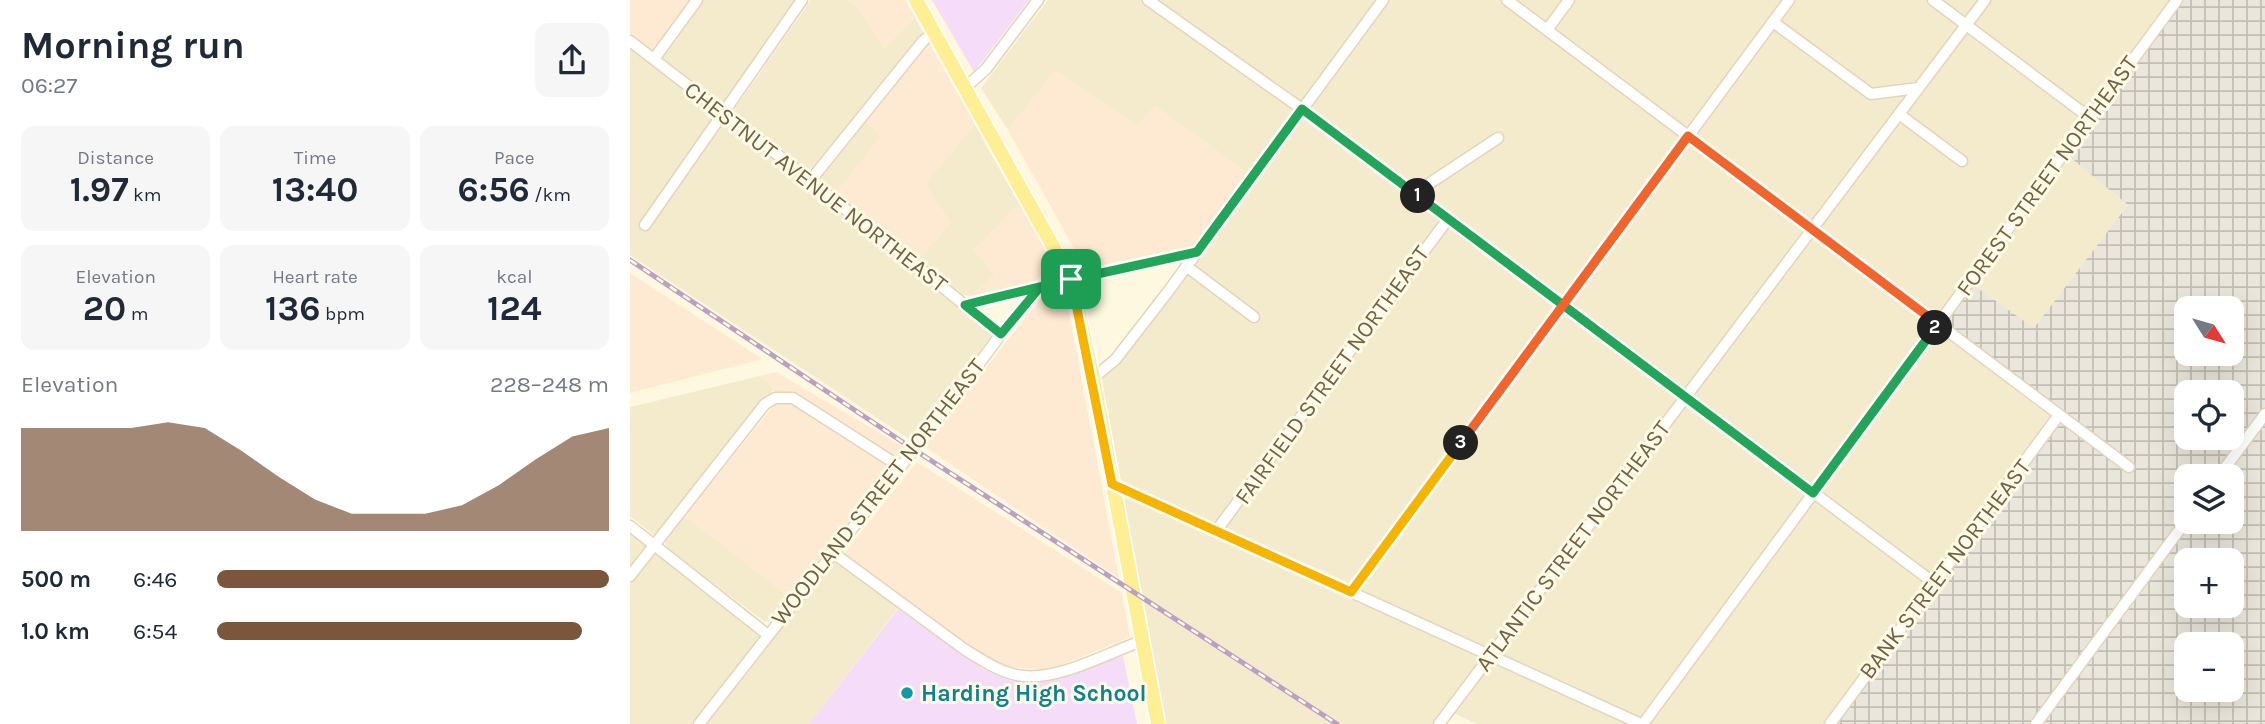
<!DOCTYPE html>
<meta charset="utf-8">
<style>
:root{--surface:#fff;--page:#f6f6f7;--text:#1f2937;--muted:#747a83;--accent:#7b563b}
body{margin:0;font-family:Karla,sans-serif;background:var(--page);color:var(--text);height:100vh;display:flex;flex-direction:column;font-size:26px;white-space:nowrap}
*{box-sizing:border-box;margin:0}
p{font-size:23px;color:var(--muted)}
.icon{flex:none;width:38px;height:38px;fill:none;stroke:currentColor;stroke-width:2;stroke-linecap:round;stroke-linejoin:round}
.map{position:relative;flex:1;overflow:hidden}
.panel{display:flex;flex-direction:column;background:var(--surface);width:630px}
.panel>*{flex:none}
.needle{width:46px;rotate:127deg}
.buttons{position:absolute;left:1544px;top:296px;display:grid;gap:14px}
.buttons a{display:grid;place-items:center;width:70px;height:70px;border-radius:14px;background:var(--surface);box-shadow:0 7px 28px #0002;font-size:35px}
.pin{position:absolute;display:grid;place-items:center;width:60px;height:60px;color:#fff;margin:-30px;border-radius:14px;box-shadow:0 4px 10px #0006}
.km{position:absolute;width:35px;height:35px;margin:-18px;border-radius:50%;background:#222;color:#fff;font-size:19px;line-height:35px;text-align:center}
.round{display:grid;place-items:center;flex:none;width:74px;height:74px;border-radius:14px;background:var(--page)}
.overview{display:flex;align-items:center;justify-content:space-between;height:119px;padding:0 21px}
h1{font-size:38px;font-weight:700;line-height:52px}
.figures{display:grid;grid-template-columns:repeat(3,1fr);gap:10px;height:119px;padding:7px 21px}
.figures div{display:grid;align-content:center;border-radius:14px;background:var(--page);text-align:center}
.figures b{font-size:35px;font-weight:700}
.figures small{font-size:19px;font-weight:400}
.figures p{font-size:19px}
.chart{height:196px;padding:14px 21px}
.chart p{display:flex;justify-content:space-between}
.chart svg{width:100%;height:126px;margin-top:7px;fill:var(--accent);opacity:.7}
ul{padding:0 21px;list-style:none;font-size:23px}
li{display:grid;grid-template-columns:112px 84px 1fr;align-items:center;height:52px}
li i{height:18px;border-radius:9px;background:var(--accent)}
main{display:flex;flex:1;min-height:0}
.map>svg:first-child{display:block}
</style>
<main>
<section class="panel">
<div class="overview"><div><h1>Morning run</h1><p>06:27</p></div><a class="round"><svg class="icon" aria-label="share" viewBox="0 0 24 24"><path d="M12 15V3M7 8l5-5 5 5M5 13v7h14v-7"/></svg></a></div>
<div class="figures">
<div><p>Distance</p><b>1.97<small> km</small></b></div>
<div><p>Time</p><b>13:40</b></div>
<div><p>Pace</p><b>6:56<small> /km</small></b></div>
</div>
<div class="figures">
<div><p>Elevation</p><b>20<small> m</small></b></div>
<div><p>Heart rate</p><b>136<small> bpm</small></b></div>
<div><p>kcal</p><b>124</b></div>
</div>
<div class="chart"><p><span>Elevation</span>228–248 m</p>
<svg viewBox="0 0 160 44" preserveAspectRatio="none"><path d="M0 44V8L10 8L20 8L30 8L40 6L50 8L60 16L70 25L80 33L90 38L100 38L110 38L120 35L130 28L140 19L150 11L160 8V44z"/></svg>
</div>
<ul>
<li><b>500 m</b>6:46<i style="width:100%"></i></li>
<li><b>1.0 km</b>6:54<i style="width:93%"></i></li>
</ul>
</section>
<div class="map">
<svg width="1635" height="724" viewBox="0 0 1635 724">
<defs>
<pattern id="industrial-grid" width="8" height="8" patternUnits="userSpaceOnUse" patternTransform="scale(1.75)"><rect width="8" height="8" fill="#ebe6db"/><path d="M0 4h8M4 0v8" fill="none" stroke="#c3beb3"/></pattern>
</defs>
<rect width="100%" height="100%" fill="#fdf8df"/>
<!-- residential -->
<g fill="#f4ebcd">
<polygon points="71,0 167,0 95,105 30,57"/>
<polygon points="181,0 218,0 228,7 254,48 285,17 294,35 182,173 103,111"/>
<polygon points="418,0 511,0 664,110 619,174 525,106 507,126 425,71 378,130 351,88"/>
<polygon points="527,0 746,0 672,101"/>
<polygon points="753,0 1547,0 1435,152 1498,205 1404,329 1339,282 1429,415 1200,724 847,724 819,711 809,724 528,724 463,378 479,365"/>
<polygon points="0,48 365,334 282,441 0,255"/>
<polygon points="234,119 251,136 206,193 188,177"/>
<polygon points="345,125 389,204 344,250 365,275 340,296 329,294 288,260 321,223 295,184"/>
<polygon points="130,376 144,389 24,535 0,516 0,407"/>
<polygon points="55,516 161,598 142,621 134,621 37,549 35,540"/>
<polygon points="0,526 137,634 202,552 271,604 179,724 0,724"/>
</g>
<!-- commercial -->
<g fill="#fee9d2">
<polygon points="0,0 60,0 23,52 0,35"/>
<polygon points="218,0 275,0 285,17 254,48 228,7"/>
<polygon points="299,43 345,125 296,184 321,223 288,260 206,193 250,136 234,119 291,48"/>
<polygon points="425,71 507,126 525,106 619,174 564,246 455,268 378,130"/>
<polygon points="389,204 422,260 405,282 340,296 365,275 344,250"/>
<polygon points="0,273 132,359 0,393"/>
<polygon points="425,293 433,295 437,304 489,578 295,447 405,305 413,296"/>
<polygon points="146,372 275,448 161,598 55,516 145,404 144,389 130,376"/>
<polygon points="287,462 492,593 500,637 419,670 379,667 344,649 213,555"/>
</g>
<!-- industrial -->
<path fill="url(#industrial-grid)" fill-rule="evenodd" d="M1547,0H1635V724H1200L1429,415L1308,324L1339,282L1404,328L1498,205L1435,153ZM1556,308H1601V354H1556ZM1556,392H1601V438H1556ZM1556,476H1601V522H1556ZM1556,560H1601V606H1556ZM1556,644H1601V690H1556Z"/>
<!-- education -->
<g fill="#f5dcf9">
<polygon points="302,0 399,0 344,72"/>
<polygon points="268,609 353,669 378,680 405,683 418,681 493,656 507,724 179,724"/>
</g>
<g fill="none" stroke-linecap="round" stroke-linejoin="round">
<defs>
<g id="minor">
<polyline points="518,0 672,109 1304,583"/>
<polyline points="877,0 1499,467"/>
<polyline points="1303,0 1460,118"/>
<polyline points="1143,22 1241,94 1288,88"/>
<polyline points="917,30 939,0"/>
<polyline points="0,41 153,159 371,334"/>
<polyline points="24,59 67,0"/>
<polyline points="336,87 356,69 408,0"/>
<polyline points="1269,114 1332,161"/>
<polyline points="180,181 293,41 304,32"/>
<polyline points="787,195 794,187 868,138"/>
<polyline points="15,225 172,0"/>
<polyline points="556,266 624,317"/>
<polyline points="335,305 410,287"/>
<polyline points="463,378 485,360 537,293 753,0"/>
<polyline points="1589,476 1635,414"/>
<polyline points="483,484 1011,724"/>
<polyline points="0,526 138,635"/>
<polyline points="586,531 818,219"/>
<path d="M202,552L334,649C352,660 372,674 393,676C430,680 477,653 512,641"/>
<polyline points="0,576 135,404 145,398 163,398 269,466"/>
<polyline points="721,592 1159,0"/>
<polyline points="69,724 308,419 371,334 410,287 567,252"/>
<polyline points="809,724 1355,0"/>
<polyline points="1013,724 1547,0"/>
<polyline points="1200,724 1429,415"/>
<polyline points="1406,724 1556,521"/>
</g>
<polyline id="major" points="286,0 441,279 463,378 528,724"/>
</defs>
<!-- minor casing -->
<use href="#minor" stroke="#e1d5bb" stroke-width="13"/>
<!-- major casing -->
<use href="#major" stroke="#fff" stroke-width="17"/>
<!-- minor -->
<use href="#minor" stroke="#fff" stroke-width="10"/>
<!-- major -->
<use href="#major" stroke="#feef95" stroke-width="14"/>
<defs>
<polyline id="rail" points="0,260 274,443 707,724"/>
</defs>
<!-- rail casing -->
<use href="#rail" stroke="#bc9fc5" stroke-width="5"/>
<!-- rail -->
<use href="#rail" stroke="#fffbe6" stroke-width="2.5" stroke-dasharray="8" stroke-linecap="butt"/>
</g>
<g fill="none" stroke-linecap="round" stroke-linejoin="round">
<defs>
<path id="split-1" d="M441,279L410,287L371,334L335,305C376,295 417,285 458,276L567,252L672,109L788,196"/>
<polyline id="split-2" points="788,196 1183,493 1305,328"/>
<polyline id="split-3" points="831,443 1058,136 1308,324 1305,328"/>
<polyline id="split-4" points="441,279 482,484 721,592 831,443"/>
</defs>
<!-- split-1 casing -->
<use href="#split-1" stroke="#fff" stroke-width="14"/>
<!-- split-2 casing -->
<use href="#split-2" stroke="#fff" stroke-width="14"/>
<!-- split-3 casing -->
<use href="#split-3" stroke="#fff" stroke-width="14"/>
<!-- split-4 casing -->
<use href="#split-4" stroke="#fff" stroke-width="14"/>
<!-- split-1 -->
<use href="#split-1" stroke="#22a559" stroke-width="9"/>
<!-- split-2 -->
<use href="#split-2" stroke="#22a559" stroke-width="9"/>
<!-- split-3 -->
<use href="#split-3" stroke="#f0652b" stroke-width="9"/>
<!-- split-4 -->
<use href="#split-4" stroke="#f5b400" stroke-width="9"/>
</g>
<!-- markers -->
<circle fill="#0f9aa8" stroke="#fffbe6" stroke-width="2.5" cx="277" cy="693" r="7"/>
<g text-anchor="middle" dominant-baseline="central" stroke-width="6" stroke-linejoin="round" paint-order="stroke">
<!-- street labels -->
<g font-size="23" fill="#736146" stroke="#fffbe6">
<text transform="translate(1417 176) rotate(-54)">FOREST STREET NORTHEAST</text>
<text transform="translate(186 187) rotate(38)">CHESTNUT AVENUE NORTHEAST</text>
<text transform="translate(702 375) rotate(-54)">FAIRFIELD STREET NORTHEAST</text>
<text transform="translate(248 492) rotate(-52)">WOODLAND STREET NORTHEAST</text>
<text transform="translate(943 546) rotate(-53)">ATLANTIC STREET NORTHEAST</text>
<text transform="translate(1315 569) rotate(-53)">BANK STREET NORTHEAST</text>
</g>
<!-- culture labels -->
<g font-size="23" font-weight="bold" fill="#0d838f" stroke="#fffbe6" text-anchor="start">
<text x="291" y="693">Harding High School</text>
</g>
</g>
</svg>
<div class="buttons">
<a><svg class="needle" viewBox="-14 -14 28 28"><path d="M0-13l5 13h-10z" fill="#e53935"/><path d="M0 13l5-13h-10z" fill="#747a83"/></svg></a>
<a><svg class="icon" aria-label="locate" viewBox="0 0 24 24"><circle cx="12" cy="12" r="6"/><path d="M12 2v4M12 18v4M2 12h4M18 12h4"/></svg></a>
<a><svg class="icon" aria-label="layers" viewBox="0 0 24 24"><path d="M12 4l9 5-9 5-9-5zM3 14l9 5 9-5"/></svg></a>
<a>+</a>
<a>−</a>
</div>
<div class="pin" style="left:441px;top:279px;background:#1e9e55"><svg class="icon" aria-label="arrive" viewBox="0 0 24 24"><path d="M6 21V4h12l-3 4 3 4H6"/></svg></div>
<b class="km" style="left:788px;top:196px">1</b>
<b class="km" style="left:1305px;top:328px">2</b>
<b class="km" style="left:831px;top:443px">3</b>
</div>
</main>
